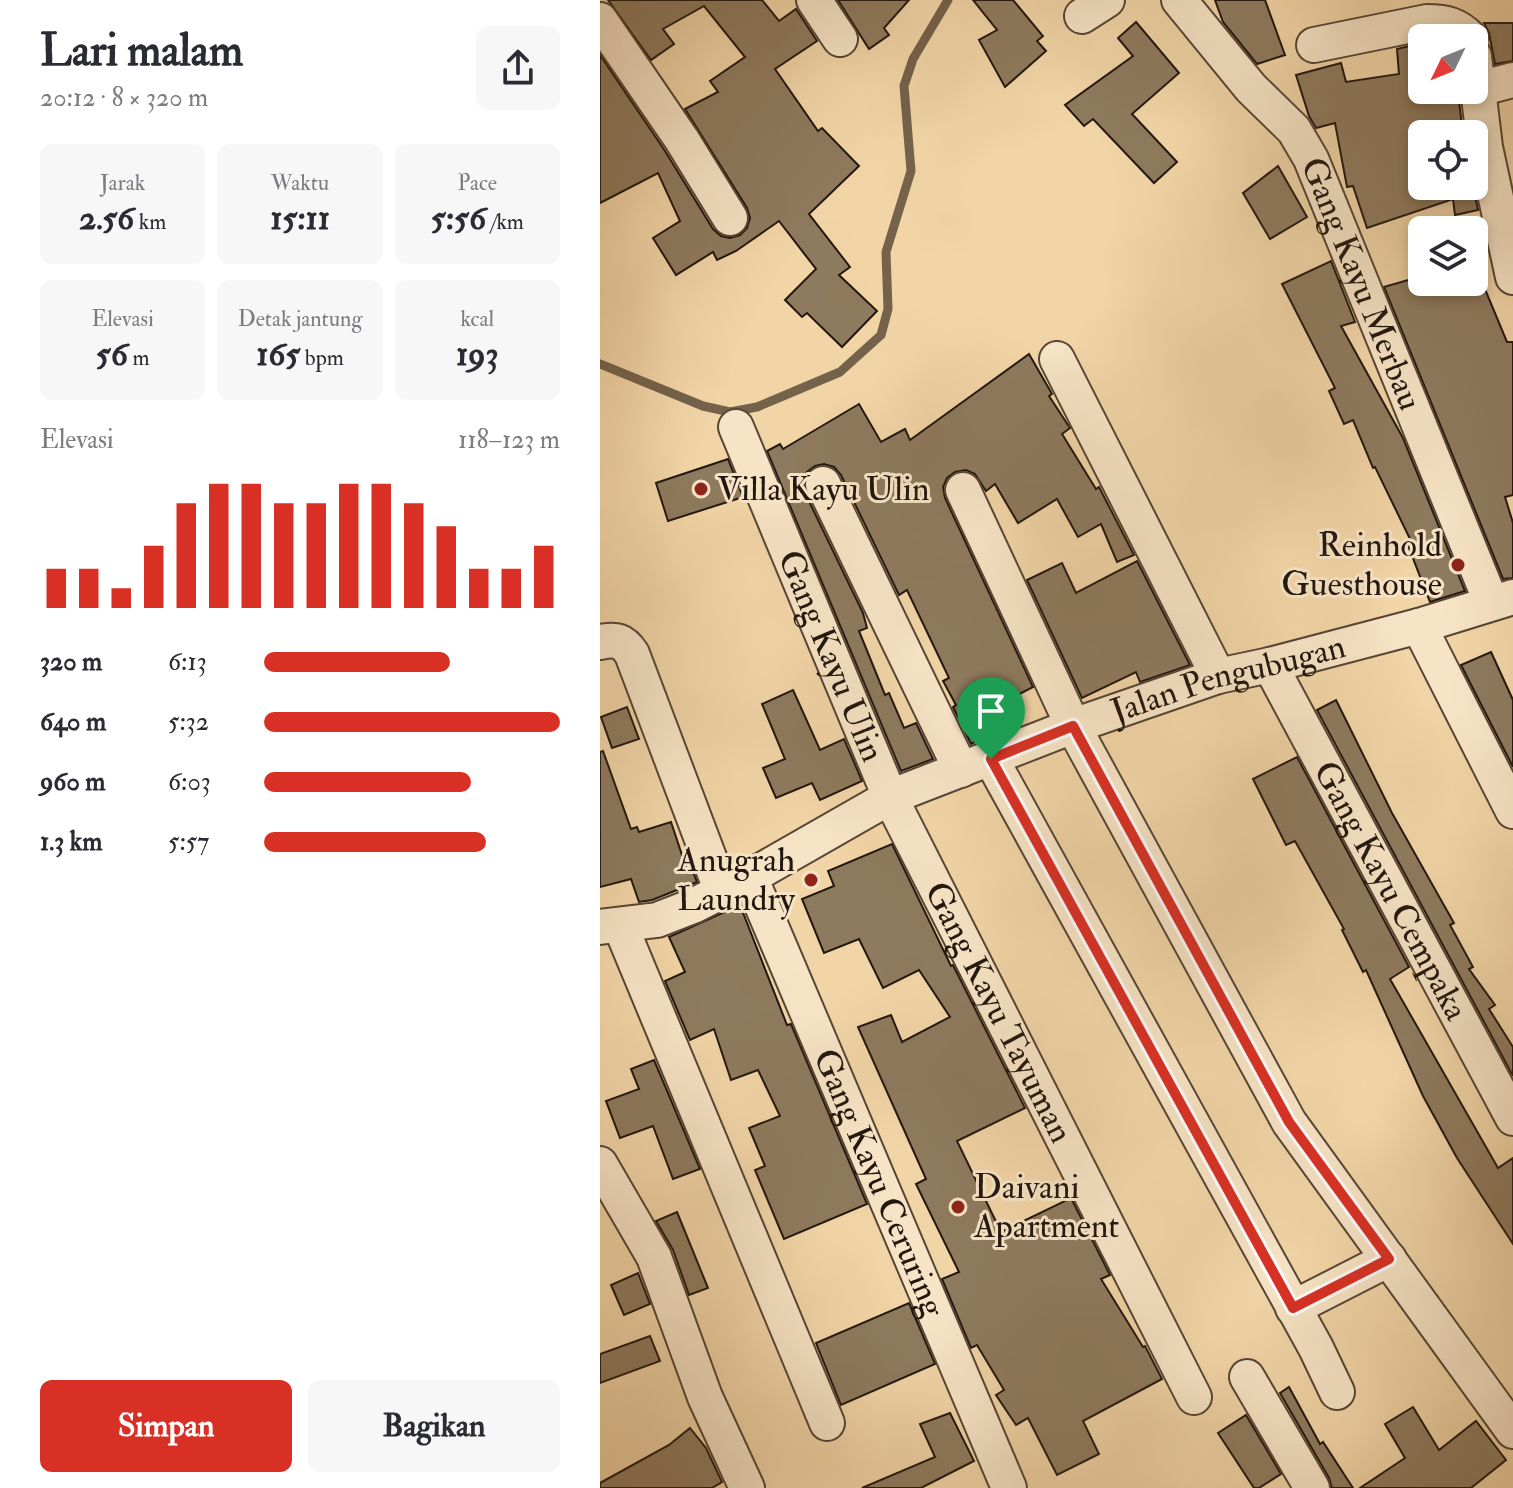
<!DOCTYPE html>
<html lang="id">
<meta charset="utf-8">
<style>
:root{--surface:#fff;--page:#f7f7f7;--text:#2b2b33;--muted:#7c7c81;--accent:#d93025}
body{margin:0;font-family:"IM FELL Double Pica",serif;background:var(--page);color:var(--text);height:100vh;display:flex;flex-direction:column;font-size:30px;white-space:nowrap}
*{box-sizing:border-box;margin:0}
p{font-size:26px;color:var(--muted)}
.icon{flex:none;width:44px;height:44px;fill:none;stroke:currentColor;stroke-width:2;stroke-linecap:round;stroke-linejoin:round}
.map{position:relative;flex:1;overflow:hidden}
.sheet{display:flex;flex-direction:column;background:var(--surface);width:600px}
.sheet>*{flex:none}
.needle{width:52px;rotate:227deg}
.tools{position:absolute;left:808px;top:24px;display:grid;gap:16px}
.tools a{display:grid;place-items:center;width:80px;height:80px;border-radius:12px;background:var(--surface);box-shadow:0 4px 12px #0003;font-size:40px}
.pin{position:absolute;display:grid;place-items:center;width:68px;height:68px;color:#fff;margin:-82px -34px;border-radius:50% 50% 50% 0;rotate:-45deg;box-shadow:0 0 8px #0007}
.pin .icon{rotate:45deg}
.round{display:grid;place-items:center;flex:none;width:84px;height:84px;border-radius:12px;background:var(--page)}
.head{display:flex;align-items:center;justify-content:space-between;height:136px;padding:0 40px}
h1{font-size:44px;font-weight:700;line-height:60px}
.metrics{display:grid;grid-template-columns:repeat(3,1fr);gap:12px;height:136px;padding:8px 40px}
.metrics div{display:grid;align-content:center;border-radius:12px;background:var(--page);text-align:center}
.metrics b{font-size:34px;font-weight:700}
.metrics small{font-size:22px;font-weight:400}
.metrics p{font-size:22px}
.chart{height:224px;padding:16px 40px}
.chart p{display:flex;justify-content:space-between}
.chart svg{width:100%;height:144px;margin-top:8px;stroke:var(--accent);stroke-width:6}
.action{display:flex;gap:16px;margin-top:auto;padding:16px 40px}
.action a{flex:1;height:92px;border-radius:12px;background:var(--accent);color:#fff;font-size:32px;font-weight:700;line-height:92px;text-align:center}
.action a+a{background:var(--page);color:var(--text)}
ul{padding:0 40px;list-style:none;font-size:26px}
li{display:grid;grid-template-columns:128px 96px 1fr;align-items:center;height:60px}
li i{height:20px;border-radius:10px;background:var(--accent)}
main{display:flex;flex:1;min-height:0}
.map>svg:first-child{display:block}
</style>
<main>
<section class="sheet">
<div class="head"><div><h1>Lari malam</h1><p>20:12 · 8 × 320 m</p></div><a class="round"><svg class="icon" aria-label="share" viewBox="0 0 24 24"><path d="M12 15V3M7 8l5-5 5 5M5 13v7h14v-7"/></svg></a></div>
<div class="metrics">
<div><p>Jarak</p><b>2.56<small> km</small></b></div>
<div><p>Waktu</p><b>15:11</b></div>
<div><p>Pace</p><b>5:56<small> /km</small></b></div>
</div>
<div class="metrics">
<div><p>Elevasi</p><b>56<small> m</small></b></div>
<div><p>Detak jantung</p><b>165<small> bpm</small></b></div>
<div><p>kcal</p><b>193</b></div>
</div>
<div class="chart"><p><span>Elevasi</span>118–123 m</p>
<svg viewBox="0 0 160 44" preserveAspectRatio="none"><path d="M5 44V32M15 44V32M25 44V38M35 44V25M45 44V12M55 44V6M65 44V6M75 44V12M85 44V12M95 44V6M105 44V6M115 44V12M125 44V19M135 44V32M145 44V32M155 44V25"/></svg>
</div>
<ul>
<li><b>320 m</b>6:13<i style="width:63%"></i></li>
<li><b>640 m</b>5:32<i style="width:100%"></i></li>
<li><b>960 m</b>6:03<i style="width:70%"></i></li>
<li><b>1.3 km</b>5:57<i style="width:75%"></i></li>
</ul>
<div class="action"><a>Simpan</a><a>Bagikan</a></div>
</section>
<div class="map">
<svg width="913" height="1488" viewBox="0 0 913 1488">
<rect width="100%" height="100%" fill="#f2d5a7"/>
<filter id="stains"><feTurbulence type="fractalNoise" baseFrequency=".0025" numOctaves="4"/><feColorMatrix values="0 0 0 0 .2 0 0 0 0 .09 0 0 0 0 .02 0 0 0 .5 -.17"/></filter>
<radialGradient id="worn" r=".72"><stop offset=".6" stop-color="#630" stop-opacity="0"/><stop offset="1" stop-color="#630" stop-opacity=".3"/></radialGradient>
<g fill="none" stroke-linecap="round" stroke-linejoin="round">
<!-- stream -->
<polyline stroke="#74624b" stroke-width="9" points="0,364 103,406 130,412 157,407 240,372 281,335 288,309 286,252 311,171 304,86 313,59 348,0"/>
</g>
<!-- building -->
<g fill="#8e7a5e" stroke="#22170f" stroke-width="2">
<polygon points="8,0 162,0 179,21 196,9 217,41 175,69 218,131 222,128 259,166 209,214 250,267 239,275 277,311 242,347 207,313 202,317 185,300 216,269 179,221 136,251 117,260 113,252 76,275 53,238 80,221 58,173 0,203 0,55 65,151 113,229 121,236 130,238 140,235 147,228 150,218 147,208 85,109 118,92 110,81 145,57 104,6 63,29 74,44 51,60"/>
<polygon points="238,0 309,0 284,28 289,35 269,49"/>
<polygon points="373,0 413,0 443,36 437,41 446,51 405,87 379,40 397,30"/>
<polygon points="615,0 665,0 685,55 657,64 623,22"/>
<polygon points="536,22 579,73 532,114 577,162 554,183 493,119 484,126 465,105 533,56 518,38"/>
<polygon points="884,23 913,23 913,61 895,64 889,33"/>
<polygon points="822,43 822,99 859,101 861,118 860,134 822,134 822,186 873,186 878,210 855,215 853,199 767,228 753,186 747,187 735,123 716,128 709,116 696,75 741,63 746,82 799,74 797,49"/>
<polygon points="678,166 707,217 670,239 643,193"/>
<polygon points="731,261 755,322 741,326 803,438 865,591 830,602 807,543 811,541 775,467 773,468 753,420 744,424 729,391 735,388 682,284"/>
<polygon points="822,276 822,282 882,282 907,342 913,342 913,495 905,497 913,523 913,578 903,579 784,287"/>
<polygon points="429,354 452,394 449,396 470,428 462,434 496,489 499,487 534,555 517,562 501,524 478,537 457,499 418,523 395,484 386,491 375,474 366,470 355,472 347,478 343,487 345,498 433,687 397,706 408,726 371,744 353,707 356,705 343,681 349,678 307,590 299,595 241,475 234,467 224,464 215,466 207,472 203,482 205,493 263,613 267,628 259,631 285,695 289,693 304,728 316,723 333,759 301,771 167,451 180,444 183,449 259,404 281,442 305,429 310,440"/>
<polygon points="128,459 143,497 68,521 56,483"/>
<polygon points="537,561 590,665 540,682 536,672 482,698 427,580 462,563 476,593"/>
<polygon points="891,652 913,700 913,767 861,665"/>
<polygon points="193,690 220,750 244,739 262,781 220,800 212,783 176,798 163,768 185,759 162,704"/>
<polygon points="736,700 792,813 854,923 850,925 873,967 869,969 895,1005 889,1009 913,1047 913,1076 717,710"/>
<polygon points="27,707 39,739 12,748 1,717"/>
<polygon points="3,751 31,829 37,827 39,832 71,822 88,873 93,872 97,882 52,900 39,902 31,879 0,887 0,752"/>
<polygon points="697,757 809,967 790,979 898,1168 913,1158 913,1244 857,1158 823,1096 766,970 763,972 742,930 744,929 695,841 686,845 653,779"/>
<polygon points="292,844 351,966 353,965 425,1108 357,1141 401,1232 471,1198 510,1275 501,1279 543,1347 545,1346 562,1379 483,1421 499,1454 457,1475 428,1418 416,1425 396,1395 404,1390 377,1345 371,1348 342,1279 359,1272 316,1184 326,1179 258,1027 291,1015 302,1042 350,1017 319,970 283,988 259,939 224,953 202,899 234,886 228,871"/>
<polygon points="140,905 187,1025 191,1024 267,1204 184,1239 155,1170 165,1166 149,1128 180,1116 158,1070 131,1080 114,1029 90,1040 65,981 85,972 69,937"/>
<polygon points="54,1060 100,1169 73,1179 53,1126 20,1138 6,1101 39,1089 31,1069"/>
<polygon points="77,1212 108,1288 89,1295 73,1250 56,1221"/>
<polygon points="38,1273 50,1304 24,1315 11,1285"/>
<polygon points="309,1303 335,1364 241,1405 216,1343"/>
<polygon points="50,1336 60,1361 0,1383 0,1354"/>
<polygon points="689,1387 720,1444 723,1442 753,1488 732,1488 729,1478 680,1393"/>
<polygon points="813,1407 839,1450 876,1421 906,1460 871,1488 760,1488 805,1458 785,1424"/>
<polygon points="350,1413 374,1461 321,1488 262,1488 335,1457 320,1424"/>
<polygon points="646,1415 681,1474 659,1488 654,1488 618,1433"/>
<polygon points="90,1428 106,1448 122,1482 112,1488 0,1488 0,1483 69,1445"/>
</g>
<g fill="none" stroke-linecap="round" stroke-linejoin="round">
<defs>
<g id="minor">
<polyline points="214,0 240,39"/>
<path id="s1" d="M579,0L651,88L694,130L711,159L891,602"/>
<polyline points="482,16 507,0"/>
<polyline points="0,20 82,140 130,218"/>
<path d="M714,45L827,22C846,22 857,25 870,38"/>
<polyline points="874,56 885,147 913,277"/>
<polyline points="878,89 913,80"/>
<polyline points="457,359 618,676"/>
<path id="s2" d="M136,427L290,797L594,1397"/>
<polyline points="223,484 361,770"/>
<polyline points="363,490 473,726 689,1122 913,1431"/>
<polyline points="819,626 913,811"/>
<path d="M0,642C16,639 23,640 32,654L122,892"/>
<path id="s3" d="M670,665L913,1118"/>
<polyline points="391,759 716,1348 737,1392"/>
<path id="s4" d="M150,877L409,1488"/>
<polyline points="20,925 227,1423"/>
<path id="s5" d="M0,927L57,920L93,906L150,877L290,797L473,726L618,676L670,665L819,626L913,597"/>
<polyline points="0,1164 54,1257 105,1397 147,1488"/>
<polyline points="693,1308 789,1259"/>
<polyline points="647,1377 712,1488"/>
</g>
</defs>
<!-- minor casing -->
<use href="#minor" stroke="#564635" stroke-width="38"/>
<!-- minor -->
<use href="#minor" stroke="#f7e4c6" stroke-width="34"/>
</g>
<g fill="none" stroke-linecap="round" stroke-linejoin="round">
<defs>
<polygon id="route" points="473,726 689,1122 789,1259 693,1308 391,759"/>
</defs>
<!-- route casing -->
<use href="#route" stroke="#fff" stroke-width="16"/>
<!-- route -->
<use href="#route" stroke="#d93025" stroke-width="10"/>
</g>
<!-- markers -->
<g fill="#8f2418" stroke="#f7e4c6" stroke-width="3">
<circle cx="101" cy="489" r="8"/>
<circle cx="858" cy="565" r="8"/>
<circle cx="211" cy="880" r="8"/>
<circle cx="358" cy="1207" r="8"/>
</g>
<g text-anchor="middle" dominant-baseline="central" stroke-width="6" stroke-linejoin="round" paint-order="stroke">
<!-- street labels -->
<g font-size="34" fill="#22170f" stroke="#f7e4c6">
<text stroke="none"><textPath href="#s1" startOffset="342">Gang Kayu Merbau</textPath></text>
<text stroke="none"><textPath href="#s2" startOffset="248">Gang Kayu Ulin</textPath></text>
<text stroke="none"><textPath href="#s5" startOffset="680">Jalan Pengubugan</textPath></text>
<text stroke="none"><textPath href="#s3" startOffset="256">Gang Kayu Cempaka</textPath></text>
<text stroke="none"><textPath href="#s2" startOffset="642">Gang Kayu Tayuman</textPath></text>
<text stroke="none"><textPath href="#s4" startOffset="332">Gang Kayu Ceruring</textPath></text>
</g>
<!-- poi labels -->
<g font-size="34" fill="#22170f" stroke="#f7e4c6" text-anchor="start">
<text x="117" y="489">Villa Kayu Ulin</text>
<text x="842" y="545" text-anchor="end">Reinhold<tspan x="842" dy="39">Guesthouse</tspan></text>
<text x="195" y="860" text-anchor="end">Anugrah<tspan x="195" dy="39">Laundry</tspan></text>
<text x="374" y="1187">Daivani<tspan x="374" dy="39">Apartment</tspan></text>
</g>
</g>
<rect width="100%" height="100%" filter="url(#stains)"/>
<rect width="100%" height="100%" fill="url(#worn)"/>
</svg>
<div class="tools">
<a><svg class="needle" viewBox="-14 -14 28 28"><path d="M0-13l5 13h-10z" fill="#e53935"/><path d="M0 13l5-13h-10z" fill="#7c7c81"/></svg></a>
<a><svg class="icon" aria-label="locate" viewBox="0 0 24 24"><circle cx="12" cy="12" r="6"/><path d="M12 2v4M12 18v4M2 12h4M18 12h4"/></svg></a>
<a><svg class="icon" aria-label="layers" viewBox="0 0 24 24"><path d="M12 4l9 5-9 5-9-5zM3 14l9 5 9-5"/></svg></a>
</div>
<div class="pin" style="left:391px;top:759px;background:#1e9e55"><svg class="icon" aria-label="arrive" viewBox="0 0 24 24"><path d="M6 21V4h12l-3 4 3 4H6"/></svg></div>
</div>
</main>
